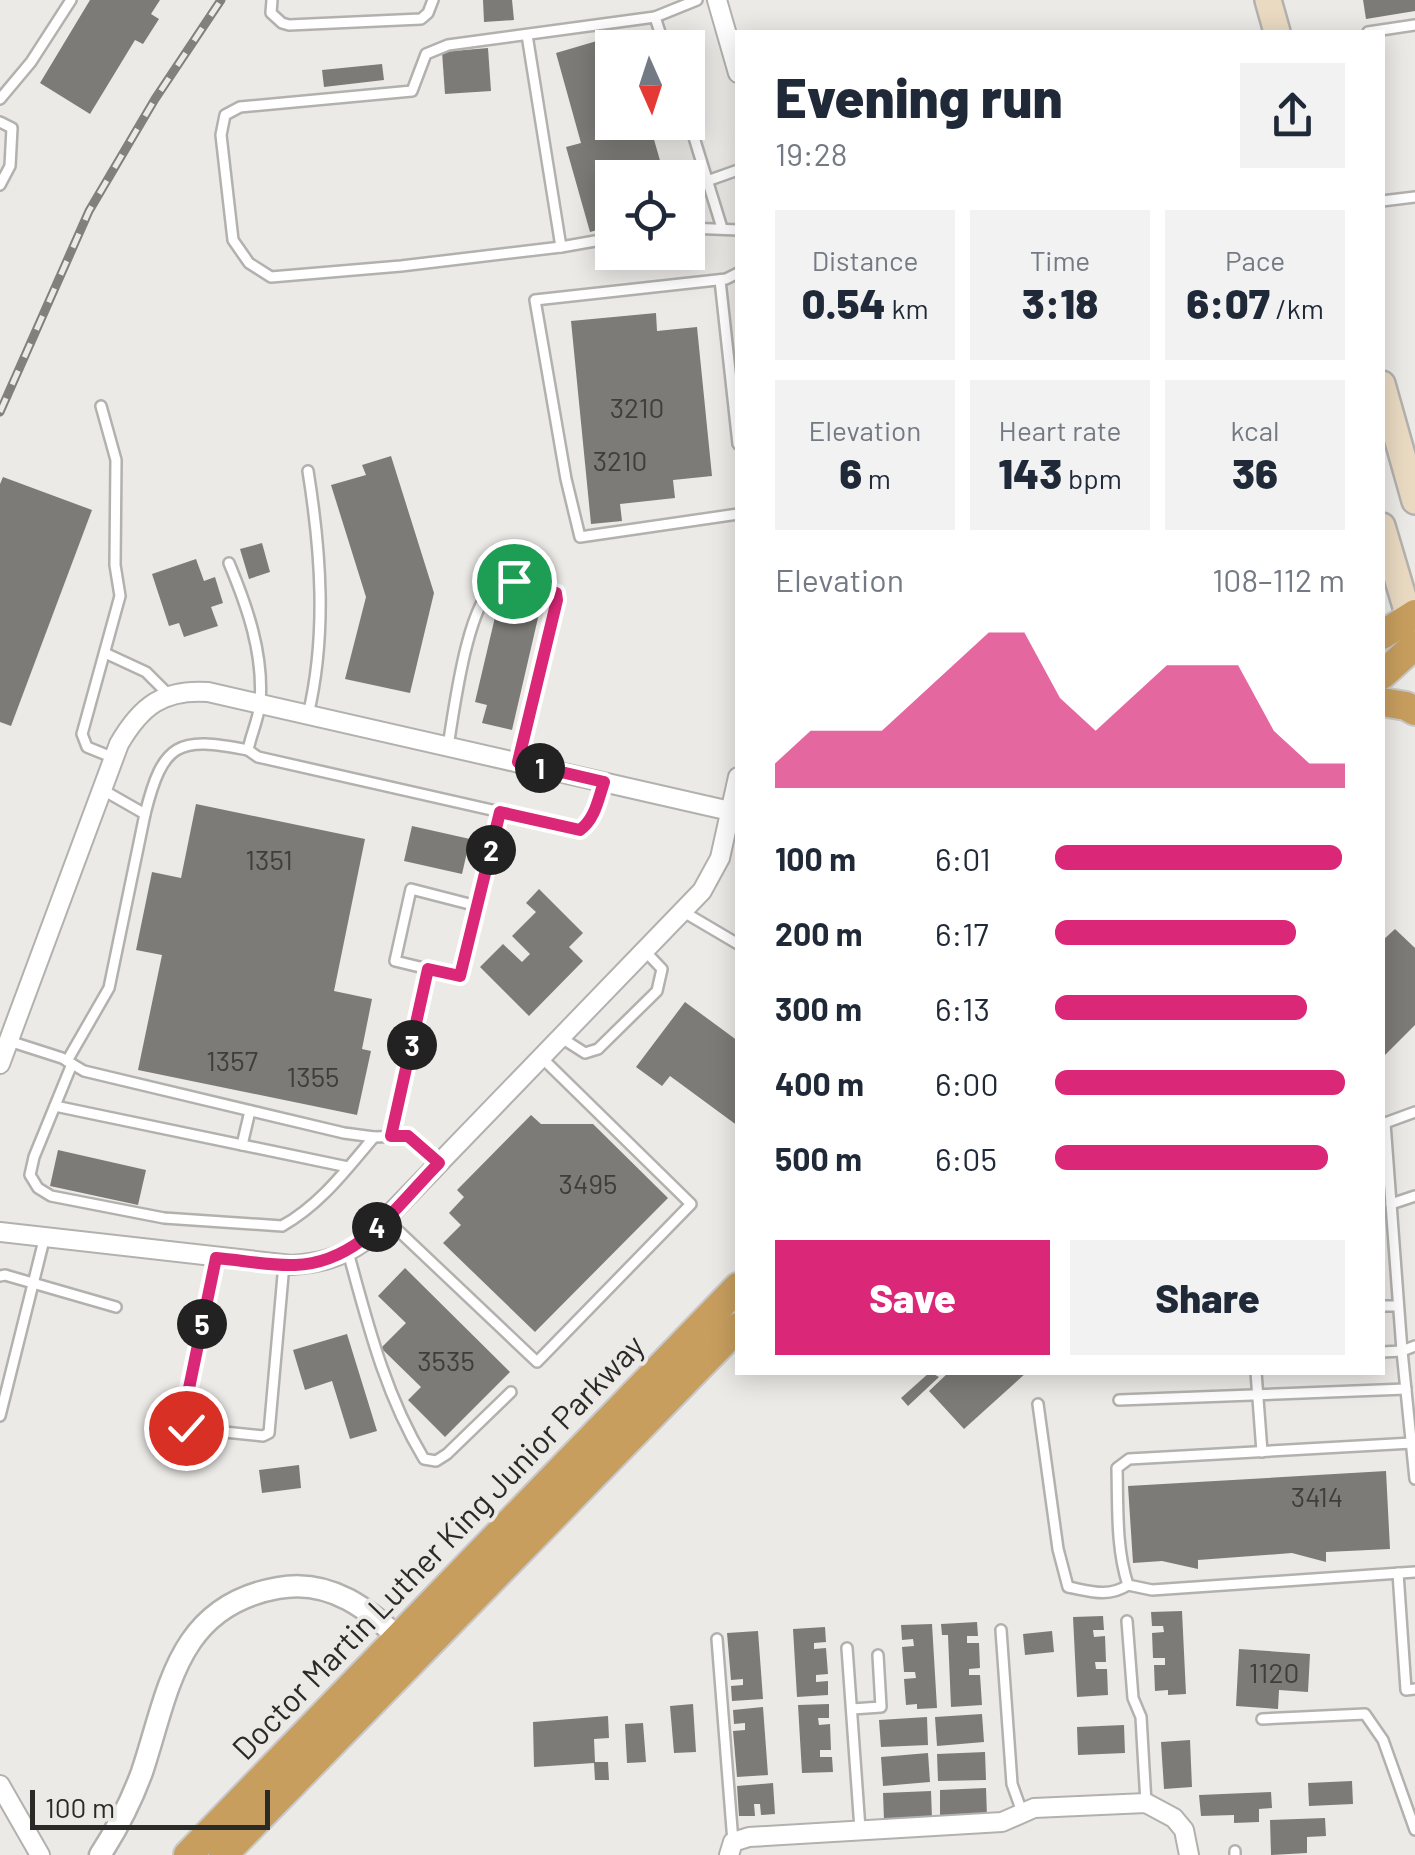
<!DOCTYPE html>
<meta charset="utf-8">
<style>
:root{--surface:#fff;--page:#f2f2f3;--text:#1f2937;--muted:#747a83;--accent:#db2777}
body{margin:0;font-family:Barlow,sans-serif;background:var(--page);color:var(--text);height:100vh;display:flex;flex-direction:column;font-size:38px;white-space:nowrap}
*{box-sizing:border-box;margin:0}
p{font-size:32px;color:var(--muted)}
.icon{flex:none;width:55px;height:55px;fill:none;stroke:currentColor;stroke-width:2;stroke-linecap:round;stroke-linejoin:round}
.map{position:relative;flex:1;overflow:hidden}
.sheet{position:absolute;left:735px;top:30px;width:650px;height:1345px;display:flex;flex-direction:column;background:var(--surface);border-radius:0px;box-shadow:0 5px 25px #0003}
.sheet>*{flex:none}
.needle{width:65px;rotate:177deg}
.controls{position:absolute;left:595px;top:30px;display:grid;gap:20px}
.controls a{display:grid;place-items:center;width:110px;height:110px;border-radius:0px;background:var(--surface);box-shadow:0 5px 25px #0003;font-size:50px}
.scale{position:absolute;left:30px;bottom:25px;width:240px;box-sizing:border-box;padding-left:10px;border:5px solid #2a2a28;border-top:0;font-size:28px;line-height:35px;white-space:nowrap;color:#2a2a28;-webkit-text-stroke:8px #eceae7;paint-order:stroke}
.pin{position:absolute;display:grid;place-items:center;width:85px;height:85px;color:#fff;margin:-42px;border:5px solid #fff;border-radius:50%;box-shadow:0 2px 10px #0007}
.km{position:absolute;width:50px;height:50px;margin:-25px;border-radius:50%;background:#222;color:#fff;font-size:28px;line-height:50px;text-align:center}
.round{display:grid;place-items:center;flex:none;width:105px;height:105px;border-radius:0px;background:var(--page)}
.headline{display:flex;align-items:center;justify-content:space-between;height:170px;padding:0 40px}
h1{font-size:55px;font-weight:800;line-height:75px}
.figures{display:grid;grid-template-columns:repeat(3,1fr);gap:15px;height:170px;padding:10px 40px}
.figures div{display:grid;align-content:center;border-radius:0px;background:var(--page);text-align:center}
.figures b{font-size:42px;font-weight:800}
.figures small{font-size:28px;font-weight:400}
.figures p{font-size:28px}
.chart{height:280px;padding:20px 40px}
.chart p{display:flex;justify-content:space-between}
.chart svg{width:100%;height:180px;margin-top:10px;fill:var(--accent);opacity:.7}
.primary-button{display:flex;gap:20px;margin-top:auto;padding:20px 40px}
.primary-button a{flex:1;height:115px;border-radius:0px;background:var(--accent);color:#fff;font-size:40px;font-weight:800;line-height:115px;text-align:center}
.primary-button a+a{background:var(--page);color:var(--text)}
ul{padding:0 40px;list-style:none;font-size:32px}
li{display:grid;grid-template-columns:160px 120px 1fr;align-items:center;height:75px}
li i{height:25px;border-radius:12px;background:var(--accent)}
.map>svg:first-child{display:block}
</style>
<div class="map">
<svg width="1415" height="1855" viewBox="0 0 1415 1855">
<rect width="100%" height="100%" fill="#eceae7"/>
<!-- building -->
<g fill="#7d7b78">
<polygon points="90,0 160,0 151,14 159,19 143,44 135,40 90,114 40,83"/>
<polygon points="483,0 512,0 514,20 484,22"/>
<polygon points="1363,0 1415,0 1415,11 1366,19"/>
<polygon points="624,33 628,48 612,48 612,122 649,122 665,178 612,178 612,226 590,232 566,147 581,143 556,53"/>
<polygon points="488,48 491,91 445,94 442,52"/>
<polygon points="382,64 384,80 324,87 322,70"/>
<polygon points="656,313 657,331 697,327 712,476 673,480 675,498 620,504 622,521 591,524 571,321"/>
<polygon points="391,456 434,593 410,693 345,679 366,597 331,485 366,475 362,465"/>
<polygon points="3,477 92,510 11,726 0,722 0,484"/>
<polygon points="262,543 270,572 249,579 240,549"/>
<polygon points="196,559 204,581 215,577 223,603 211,607 218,626 184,637 179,623 169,626 152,574"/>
<polygon points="500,596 541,605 512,730 482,723 487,705 475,702"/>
<polygon points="196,804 365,839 334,991 372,999 362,1049 371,1051 357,1115 138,1070 162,955 136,950 152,872 181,878"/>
<polygon points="412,826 470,839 462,874 404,861"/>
<polygon points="539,889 583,933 569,947 583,961 529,1016 480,967 503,944 522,962 530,954 512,936 536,912 526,903"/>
<polygon points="1395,929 1415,948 1415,1025 1382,1058 1382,941"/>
<polygon points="685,1002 738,1041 738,1126 670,1076 662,1086 636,1067"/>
<polygon points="531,1115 541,1124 593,1124 668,1198 535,1332 443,1243 461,1225 449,1213 464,1197 457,1190"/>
<polygon points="58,1150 146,1170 138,1205 50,1186"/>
<polygon points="405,1268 510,1372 445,1437 408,1400 421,1387 381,1348 406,1323 378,1296"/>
<polygon points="347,1334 377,1431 350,1439 332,1381 305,1390 293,1350"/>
<polygon points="930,1372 939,1377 908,1406 901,1398"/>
<polygon points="949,1372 1027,1372 964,1429 929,1391"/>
<polygon points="299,1465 301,1488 262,1493 259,1470"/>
<polygon points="1386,1471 1390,1549 1326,1552 1326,1562 1292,1553 1198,1560 1198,1569 1162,1561 1133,1563 1128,1486"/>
<polygon points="1182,1611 1186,1694 1168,1695 1168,1690 1155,1691 1154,1665 1165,1665 1165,1658 1153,1658 1152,1633 1164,1632 1163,1626 1152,1626 1151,1612"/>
<polygon points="1103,1616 1104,1630 1093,1630 1094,1637 1105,1636 1106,1662 1095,1662 1096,1669 1107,1669 1108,1695 1077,1697 1073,1617"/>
<polygon points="977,1622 978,1636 967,1636 967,1643 979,1643 980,1668 969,1669 969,1675 980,1675 982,1705 951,1707 948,1635 942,1635 941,1624"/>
<polygon points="932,1624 937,1708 917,1709 917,1704 906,1705 904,1679 916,1678 915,1672 904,1672 902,1647 914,1646 913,1639 902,1640 901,1625"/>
<polygon points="825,1627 826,1642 814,1643 814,1649 826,1648 828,1674 816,1675 816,1682 828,1681 828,1695 797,1697 793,1629"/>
<polygon points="758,1631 763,1699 732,1701 731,1686 743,1685 743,1679 731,1680 727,1633"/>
<polygon points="1052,1631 1054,1652 1025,1655 1023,1634"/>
<polygon points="1239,1649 1310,1654 1308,1692 1279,1690 1278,1709 1236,1706"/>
<polygon points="693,1704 696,1752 674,1753 670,1706"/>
<polygon points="829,1704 829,1718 818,1718 819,1725 830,1724 831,1750 820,1750 820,1757 832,1757 833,1772 802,1773 798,1705"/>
<polygon points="763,1707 768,1775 737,1777 733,1731 745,1730 745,1723 734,1724 733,1710"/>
<polygon points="982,1714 984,1742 937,1746 935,1717"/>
<polygon points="608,1716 609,1738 594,1739 595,1762 608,1762 609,1780 595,1780 594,1763 534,1767 533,1722"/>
<polygon points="927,1717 928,1745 881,1747 879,1720"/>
<polygon points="643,1723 646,1762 627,1763 625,1724"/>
<polygon points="1124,1725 1125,1753 1078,1755 1077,1727"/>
<polygon points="1190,1740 1192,1787 1164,1789 1161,1742"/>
<polygon points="985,1752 986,1780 938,1781 937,1754"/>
<polygon points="928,1753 930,1782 883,1786 881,1757"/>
<polygon points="1352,1781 1353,1804 1309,1806 1308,1783"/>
<polygon points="773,1783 775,1814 761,1815 760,1804 754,1804 755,1816 739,1816 737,1786"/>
<polygon points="986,1788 987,1817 940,1818 940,1790"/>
<polygon points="931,1791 932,1819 884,1821 883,1793"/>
<polygon points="1271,1792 1272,1808 1259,1809 1259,1822 1234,1823 1234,1815 1201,1816 1199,1795"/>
<polygon points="1325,1818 1326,1836 1307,1837 1307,1853 1271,1855 1270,1820"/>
</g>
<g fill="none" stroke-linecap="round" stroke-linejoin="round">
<defs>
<g id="service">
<polyline points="272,0 271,13 282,23 289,25 421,19 428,13 433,0"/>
<polyline points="655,17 665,48"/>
<polyline points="1368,32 1415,25"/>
<polyline points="527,35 561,247"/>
<polyline points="0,99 31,62 71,0"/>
<polyline points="688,118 722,228"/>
<polyline points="0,122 12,128 10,166 0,185"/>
<polyline points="707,181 738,170"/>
<polyline points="1382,201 1415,197"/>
<polyline points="688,228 738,230"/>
<polyline points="612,238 561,247 401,266 271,277 249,263 233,240 221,135 225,115 240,107 412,91 426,54 448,45 655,17 697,0"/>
<polyline points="738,273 726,279 535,300 566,479 580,537 738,514"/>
<polyline points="720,280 738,444"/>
<polyline points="101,406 116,460 115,565 120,596 82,734 87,747 114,758"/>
<path d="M229,563C247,606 264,654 260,703C259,718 251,734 248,750L258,757L580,830C595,819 598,800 604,782"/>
<polyline points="105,653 146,672 168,694"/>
<path d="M308,715C327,635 321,552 308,471"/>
<path d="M448,746C454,711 467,603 496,585C513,575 539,584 556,593L557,600L517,763"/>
<path d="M103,790L145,814C163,742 178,736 248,750"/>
<polyline points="477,906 501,811"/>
<polyline points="682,911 738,944"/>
<polyline points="560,1037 585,1053 598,1049 657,991 662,969 644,950"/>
<polyline points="9,1041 62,1058 84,1071 344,1133 374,1137 408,1136 439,1163"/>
<polyline points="67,1061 109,988 145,814"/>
<path d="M72,1064L34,1157L30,1175L38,1188L51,1196L164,1218L282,1226C320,1205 346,1170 374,1137"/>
<polyline points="55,1106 348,1167"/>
<polyline points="1382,1123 1385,1123 1402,1351 1382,1352"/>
<polyline points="1385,1123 1415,1112"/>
<polyline points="391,1137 428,969 461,976 477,906 411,889 395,961 428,969"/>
<polyline points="242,1145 250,1111"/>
<polyline points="1391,1204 1415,1196"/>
<polyline points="385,1218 537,1362 691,1204 541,1057"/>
<path d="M348,1252C368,1325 385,1394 424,1459L436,1461L447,1454L511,1392"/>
<polyline points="216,1257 182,1421 186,1428 263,1436 269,1433 284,1264"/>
<polyline points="0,1276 5,1275 116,1307"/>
<polyline points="1382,1306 1398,1306"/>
<polyline points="1415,1346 1402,1351 1415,1479"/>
<polyline points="1256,1372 1262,1452"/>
<polyline points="1119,1400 1406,1389"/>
<path d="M1038,1404L1058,1549L1068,1587C1090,1591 1108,1598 1128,1585"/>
<polyline points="0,1416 44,1240"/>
<path d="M1412,1443L1129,1459L1117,1468C1118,1507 1116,1549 1128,1585L1152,1590L1415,1572"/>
<polyline points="1398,1573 1406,1690 1415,1689"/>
<polyline points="1127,1621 1133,1698 1141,1717 1146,1803"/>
<polyline points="1001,1630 1012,1784 1022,1812"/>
<polyline points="717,1639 733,1842"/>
<polyline points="847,1648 860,1829"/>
<polyline points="852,1709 881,1707 878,1655"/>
<polyline points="1262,1719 1365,1714 1383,1740 1415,1830"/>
<polyline points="1235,1851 1235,1855"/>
</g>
<g id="minor">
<polyline points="717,0 738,73"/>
<path d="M0,1064L119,744C141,706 163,689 208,692L730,811"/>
<path d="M0,1232L292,1265C320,1263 340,1258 363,1242L702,891L720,858L738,777"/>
<polyline points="0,1785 40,1855"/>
<polyline points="729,1855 733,1842 749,1837 1002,1822 1034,1808 1146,1803 1174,1818 1184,1830 1189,1855"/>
</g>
<path id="tertiary" d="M100,1855C117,1829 131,1802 142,1772C169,1691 176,1606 278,1588C331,1578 370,1610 406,1645"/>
<g id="secondary">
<polyline points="1268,0 1277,32"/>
<polyline points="1382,384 1415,501"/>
<polyline points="1382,526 1414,634"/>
</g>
<g id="trunk">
<polyline points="1382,635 1415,614"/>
<polyline points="1382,675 1415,645"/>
<polyline points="1382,702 1406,706 1415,711"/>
<polyline points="188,1855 738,1287"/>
<polyline points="223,1855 738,1327"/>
</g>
</defs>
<!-- service casing -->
<use href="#service" stroke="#b3b1ae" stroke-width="14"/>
<!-- minor casing -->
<use href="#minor" stroke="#b3b1ae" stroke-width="22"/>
<!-- tertiary casing -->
<use href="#tertiary" stroke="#b3b1ae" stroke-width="25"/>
<!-- secondary casing -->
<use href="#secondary" stroke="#b3b1ae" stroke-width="30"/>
<!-- trunk casing -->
<use href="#trunk" stroke="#c8c8c7" stroke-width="32"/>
<!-- service -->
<use href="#service" stroke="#fff" stroke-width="9"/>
<!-- minor -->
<use href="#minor" stroke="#fff" stroke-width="18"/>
<!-- tertiary -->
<use href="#tertiary" stroke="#fff" stroke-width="20"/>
<!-- secondary -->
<use href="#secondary" stroke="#eadac2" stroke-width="25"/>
<!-- trunk -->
<use href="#trunk" stroke="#c79e5e" stroke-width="28"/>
<defs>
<polyline id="rail" points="0,412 89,211 155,99 221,0"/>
</defs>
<!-- rail casing -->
<use href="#rail" stroke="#80807d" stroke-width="9"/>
<!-- rail -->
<use href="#rail" stroke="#eceae7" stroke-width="5" stroke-dasharray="15" stroke-linecap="butt"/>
</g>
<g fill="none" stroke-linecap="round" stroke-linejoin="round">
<defs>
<path id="route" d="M186,1428L182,1422L216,1258C242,1260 269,1266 295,1265C360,1263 397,1205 439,1163L408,1136H391L428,969L460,976L500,812L580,830C595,819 598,800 604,782L518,762L557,600L556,593L514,581"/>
</defs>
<!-- route casing -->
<use href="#route" stroke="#fff" stroke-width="20"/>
<!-- route -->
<use href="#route" stroke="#db2777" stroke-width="12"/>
</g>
<g text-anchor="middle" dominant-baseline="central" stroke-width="8" stroke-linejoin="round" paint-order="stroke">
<!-- number labels -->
<g font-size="28" fill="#3f3e3c">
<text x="637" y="407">3210</text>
<text x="620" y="460">3210</text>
<text x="269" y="859">1351</text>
<text x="232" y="1060">1357</text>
<text x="313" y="1076">1355</text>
<text x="588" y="1183">3495</text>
<text x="446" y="1360">3535</text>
<text x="1317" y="1496">3414</text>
<text x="1274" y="1672">1120</text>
</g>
<!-- street labels -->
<g font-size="32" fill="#2a2a28" stroke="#eceae7">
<text transform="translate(437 1546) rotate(-46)">Doctor Martin Luther King Junior Parkway</text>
</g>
</g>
</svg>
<div class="controls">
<a><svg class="needle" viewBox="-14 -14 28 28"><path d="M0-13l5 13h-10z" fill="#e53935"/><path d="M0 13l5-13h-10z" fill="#747a83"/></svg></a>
<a><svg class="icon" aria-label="locate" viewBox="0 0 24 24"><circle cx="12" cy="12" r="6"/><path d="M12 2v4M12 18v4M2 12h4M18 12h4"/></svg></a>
</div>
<div class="scale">100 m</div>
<div class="pin" style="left:514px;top:581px;background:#1e9e55"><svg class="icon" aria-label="arrive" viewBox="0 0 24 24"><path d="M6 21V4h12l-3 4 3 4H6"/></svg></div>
<div class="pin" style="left:186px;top:1428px;background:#d93025"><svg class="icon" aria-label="check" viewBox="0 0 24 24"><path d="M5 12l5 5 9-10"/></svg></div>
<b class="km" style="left:540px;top:768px">1</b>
<b class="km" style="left:491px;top:850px">2</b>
<b class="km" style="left:412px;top:1045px">3</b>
<b class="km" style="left:377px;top:1227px">4</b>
<b class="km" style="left:202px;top:1324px">5</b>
<section class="sheet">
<div class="headline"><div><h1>Evening run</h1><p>19:28</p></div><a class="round"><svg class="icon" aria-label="share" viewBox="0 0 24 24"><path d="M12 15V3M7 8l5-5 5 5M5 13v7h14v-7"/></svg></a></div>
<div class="figures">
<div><p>Distance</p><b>0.54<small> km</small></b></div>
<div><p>Time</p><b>3:18</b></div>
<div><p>Pace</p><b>6:07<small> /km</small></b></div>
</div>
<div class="figures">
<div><p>Elevation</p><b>6<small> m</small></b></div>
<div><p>Heart rate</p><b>143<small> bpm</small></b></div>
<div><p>kcal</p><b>36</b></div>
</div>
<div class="chart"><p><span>Elevation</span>108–112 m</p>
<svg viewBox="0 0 160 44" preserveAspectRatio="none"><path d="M0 44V38L10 30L20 30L30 30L40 22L50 14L60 6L70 6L80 22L90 30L100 22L110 14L120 14L130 14L140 30L150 38L160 38V44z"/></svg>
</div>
<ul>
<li><b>100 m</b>6:01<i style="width:99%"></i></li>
<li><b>200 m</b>6:17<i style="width:83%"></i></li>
<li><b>300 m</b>6:13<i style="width:87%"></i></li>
<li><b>400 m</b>6:00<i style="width:100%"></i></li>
<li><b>500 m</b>6:05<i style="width:94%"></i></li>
</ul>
<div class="primary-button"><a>Save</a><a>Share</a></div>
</section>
</div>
